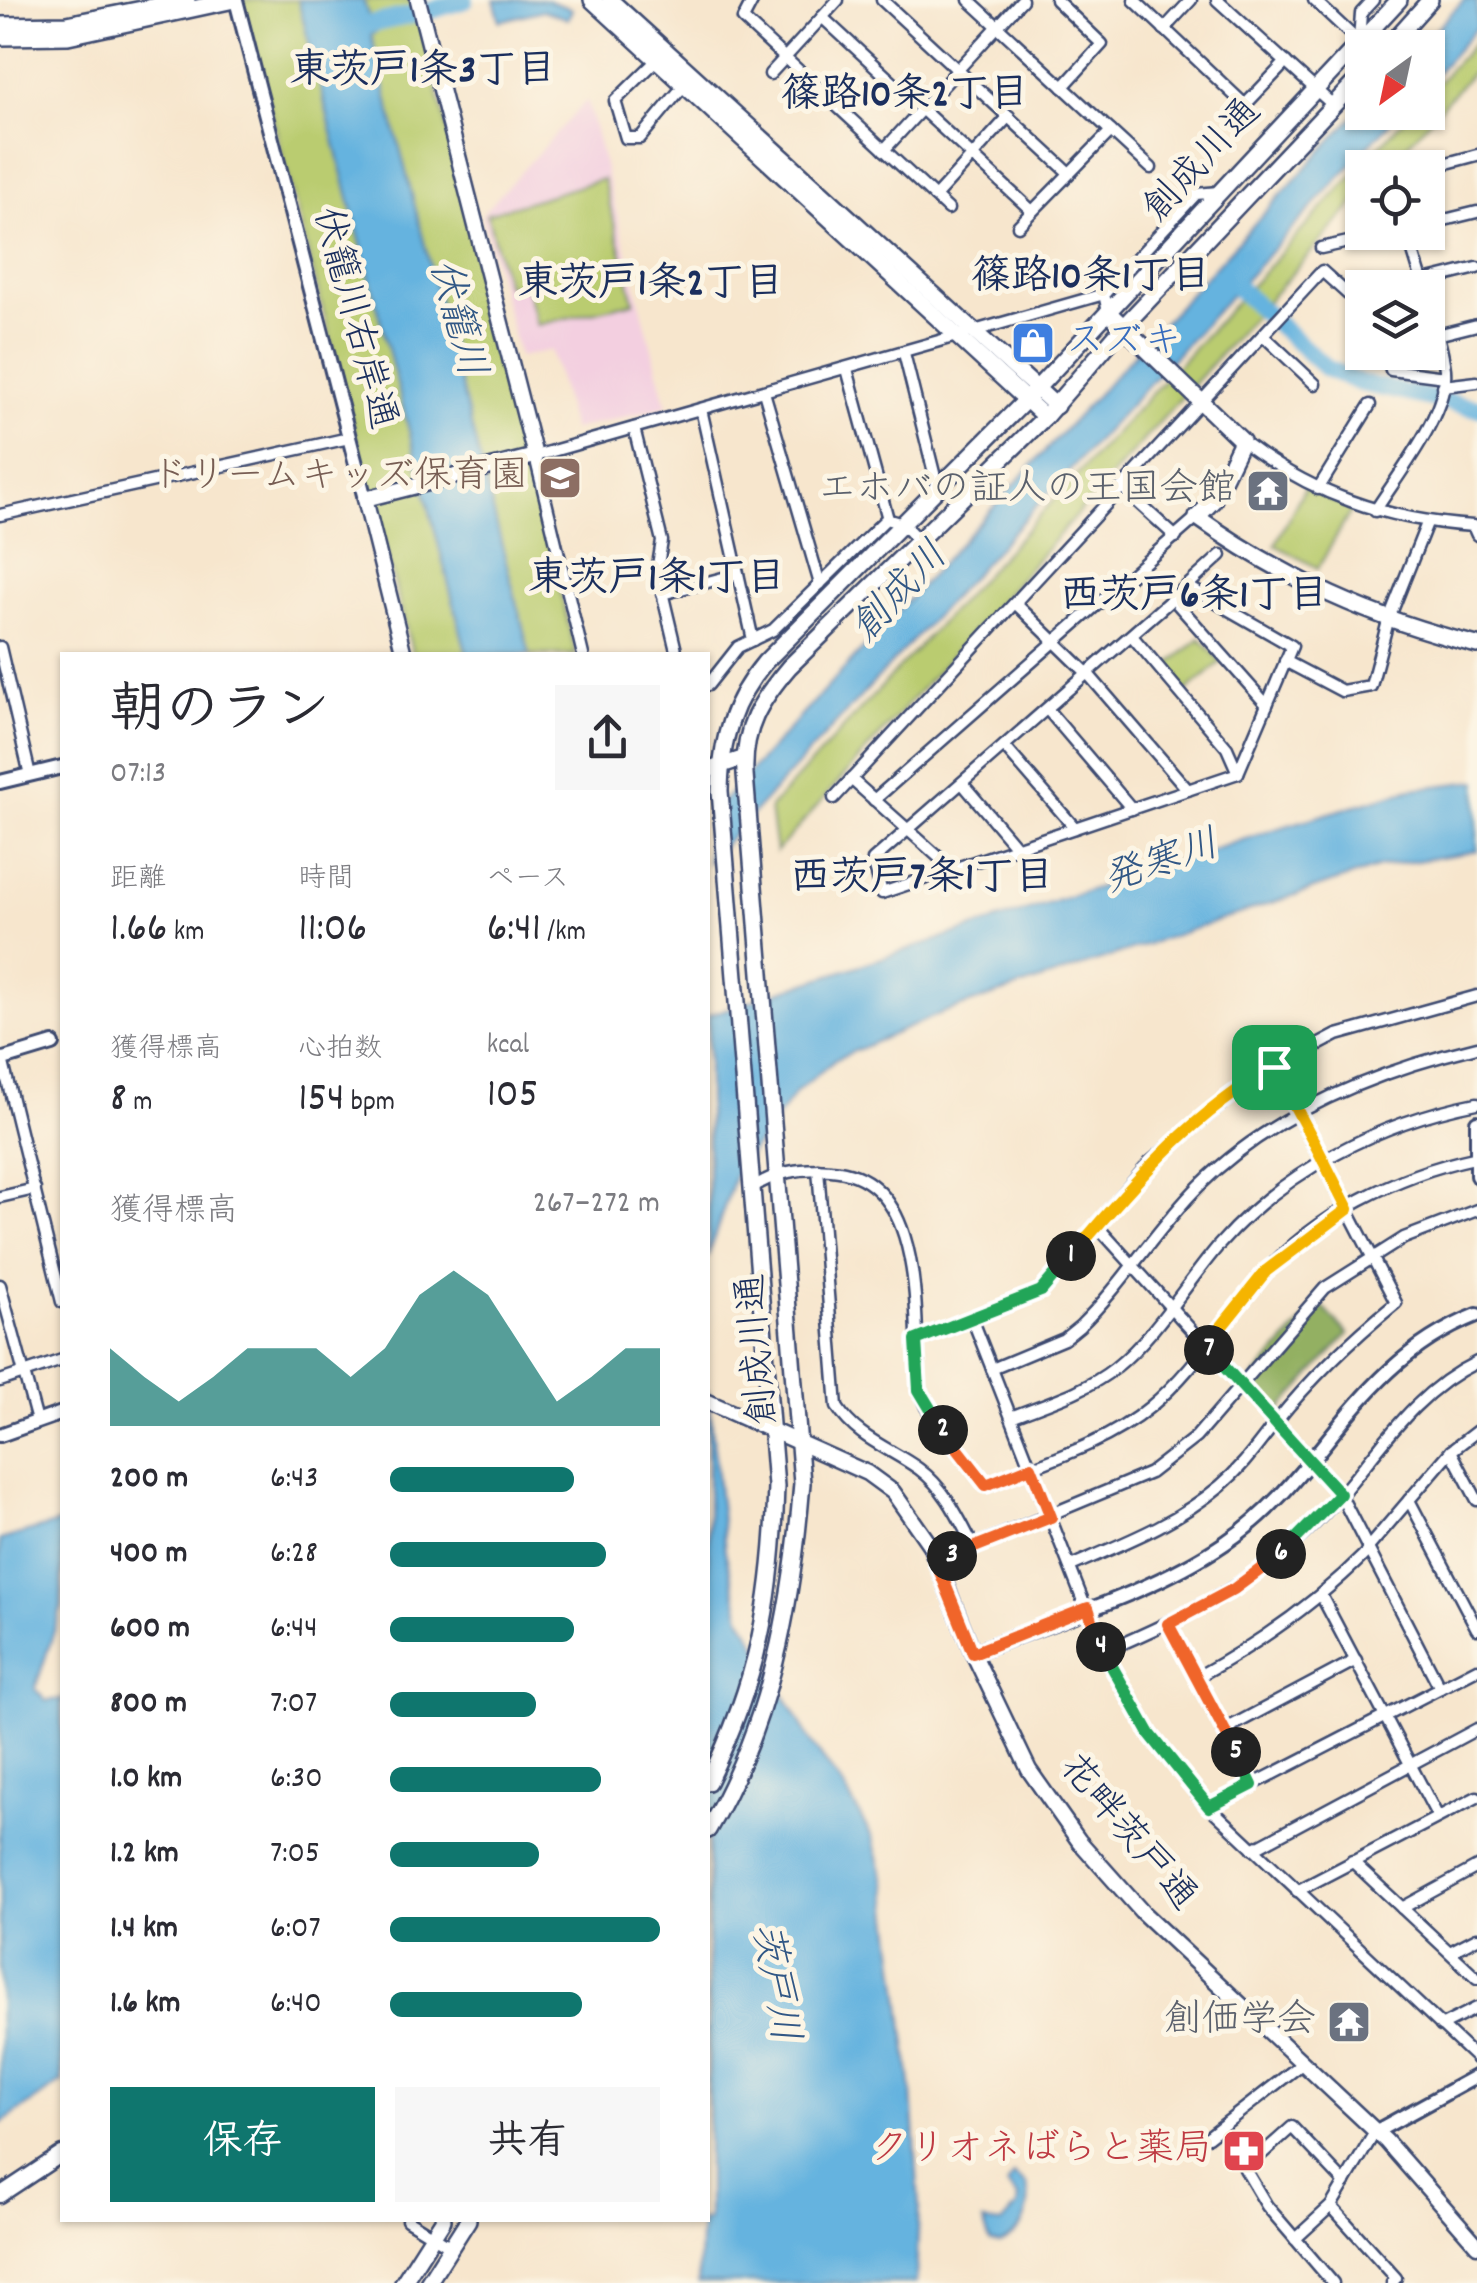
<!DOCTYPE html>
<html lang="ja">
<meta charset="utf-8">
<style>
:root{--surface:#fff;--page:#f7f7f7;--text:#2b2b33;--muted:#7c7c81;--accent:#0f766e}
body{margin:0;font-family:Dekko,"Klee One",sans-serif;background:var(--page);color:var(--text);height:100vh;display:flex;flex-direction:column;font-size:38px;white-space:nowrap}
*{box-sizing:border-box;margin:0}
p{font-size:32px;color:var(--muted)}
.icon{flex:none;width:55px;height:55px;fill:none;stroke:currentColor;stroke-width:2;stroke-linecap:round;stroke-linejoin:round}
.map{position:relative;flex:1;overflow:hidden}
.drawer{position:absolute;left:60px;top:652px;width:650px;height:1570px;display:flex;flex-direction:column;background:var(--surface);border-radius:0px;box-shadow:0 2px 8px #0004}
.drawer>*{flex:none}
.needle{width:65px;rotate:213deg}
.controls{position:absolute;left:1345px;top:30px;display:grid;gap:20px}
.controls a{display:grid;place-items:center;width:100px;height:100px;border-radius:0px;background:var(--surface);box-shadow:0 2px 8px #0004;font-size:50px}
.pin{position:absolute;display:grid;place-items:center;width:85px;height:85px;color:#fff;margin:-42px;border-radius:20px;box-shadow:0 5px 15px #0006}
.km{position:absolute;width:50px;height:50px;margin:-25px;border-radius:50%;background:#222;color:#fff;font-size:28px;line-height:50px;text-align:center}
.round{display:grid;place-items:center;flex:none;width:105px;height:105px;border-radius:0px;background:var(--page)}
.overview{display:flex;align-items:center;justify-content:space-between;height:170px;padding:0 50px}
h1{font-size:55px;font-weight:600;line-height:75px}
.stats{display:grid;grid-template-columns:repeat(3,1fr);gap:15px;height:170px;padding:10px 50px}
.stats div{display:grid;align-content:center}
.stats b{font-size:42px;font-weight:600}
.stats small{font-size:28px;font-weight:400}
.stats p{font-size:28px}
.chart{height:280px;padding:20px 50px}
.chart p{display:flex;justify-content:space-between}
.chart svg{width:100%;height:180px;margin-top:10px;fill:var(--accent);opacity:.7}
.button{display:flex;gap:20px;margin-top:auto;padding:20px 50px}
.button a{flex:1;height:115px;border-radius:0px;background:var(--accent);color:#fff;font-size:40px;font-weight:600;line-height:115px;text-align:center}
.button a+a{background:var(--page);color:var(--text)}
ul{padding:0 50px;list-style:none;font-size:32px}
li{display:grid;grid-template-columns:160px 120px 1fr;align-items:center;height:75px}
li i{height:25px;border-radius:12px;background:var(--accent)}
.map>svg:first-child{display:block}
</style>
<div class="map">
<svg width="1477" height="2283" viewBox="0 0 1477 2283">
<rect width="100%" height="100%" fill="#fcf5e5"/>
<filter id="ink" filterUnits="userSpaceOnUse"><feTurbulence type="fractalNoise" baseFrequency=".01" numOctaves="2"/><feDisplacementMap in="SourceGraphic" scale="20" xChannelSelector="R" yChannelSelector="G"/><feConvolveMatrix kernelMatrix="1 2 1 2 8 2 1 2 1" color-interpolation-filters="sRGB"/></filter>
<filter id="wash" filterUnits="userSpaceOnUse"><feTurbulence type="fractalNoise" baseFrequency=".0048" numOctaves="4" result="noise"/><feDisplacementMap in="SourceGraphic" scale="40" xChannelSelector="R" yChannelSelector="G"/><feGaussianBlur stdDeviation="2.25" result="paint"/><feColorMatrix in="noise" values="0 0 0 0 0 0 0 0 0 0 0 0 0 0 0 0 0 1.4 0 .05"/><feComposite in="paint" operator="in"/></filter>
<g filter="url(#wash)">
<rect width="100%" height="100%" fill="#f7e6cd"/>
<!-- built -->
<polygon fill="#f3cfe0" points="587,100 667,406 572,430 551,350 519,357 482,214"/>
<!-- green -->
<g fill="#bacc6f" stroke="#6a7e66" stroke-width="2.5">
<polygon points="242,0 415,0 576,655 413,655"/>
<polygon points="1477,40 1477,67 1387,167 1362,168 1362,195 776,852 770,808 1410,113 1428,112 1428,93"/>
<polygon points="603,179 634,302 537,325 525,282 507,286 487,214"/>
<polygon points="1305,487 1352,509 1318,568 1275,545"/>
<polygon points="1200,638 1221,662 1186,692 1165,668"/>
</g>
<!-- forest -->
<polygon fill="#93b062" stroke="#577060" stroke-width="2.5" points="1319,1303 1348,1334 1279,1411 1272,1410 1250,1387 1251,1381"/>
<!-- water -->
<g fill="#65b3df" stroke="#40719e" stroke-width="2.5">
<polygon points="298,0 363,0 369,17 379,18 382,28 371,35 530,655 467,655"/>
<polygon points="494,0 546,0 572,9 568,19 543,10 500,21"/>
<polygon points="1464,0 1477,0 1477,27 1428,82 1428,48 1419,47"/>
<polygon points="1362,107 1362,112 1399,113 708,862 708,817"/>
<polygon points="1477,781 1477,851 1379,867 942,1013 836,1059 796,1092 735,1174 708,1256 708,1015 1279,828 1411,789"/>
<polygon points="708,1390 725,1551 741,1616 812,1744 845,1789 872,1837 886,1884 912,2092 919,2206 916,2283 698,2283 701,2220 708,2220"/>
<polygon points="62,1522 62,1607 35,1689 46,1701 62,1699 62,2082 0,2124 0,1540"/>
<path d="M1013,2175L1027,2185C1032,2210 1023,2234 999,2244L990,2241L983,2222L1002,2224L1017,2207L1018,2198L1007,2185Z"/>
</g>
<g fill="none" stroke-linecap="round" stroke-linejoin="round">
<!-- river -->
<g stroke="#65b3df" stroke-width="18">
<polyline points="429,11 465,0"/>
<polyline points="358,27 416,14"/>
<polyline points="1232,283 1326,368 1360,383 1477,408"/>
</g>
</g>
</g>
<g filter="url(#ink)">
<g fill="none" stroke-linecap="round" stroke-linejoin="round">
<defs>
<g id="minor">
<polyline points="753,0 743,19 948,209"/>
<polyline points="882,0 1068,172"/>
<polyline points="969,0 1151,168"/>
<polyline points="1056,0 1102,44 1063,87"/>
<polyline points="1134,0 1245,105 1286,62"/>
<polyline points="1217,0 1334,106"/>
<polyline points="1314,0 1359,42"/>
<polyline points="822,17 1032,211"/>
<polyline points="1164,29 1191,0"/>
<polyline points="1359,41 1361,13 1373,0"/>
<polyline points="658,59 615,101 626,138 640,138 685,84"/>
<polyline points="770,74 838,0"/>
<polyline points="884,150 1022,0"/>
<polyline points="1428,168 1477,155"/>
<polyline points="935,197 1009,116"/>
<polyline points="1428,224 1477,212"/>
<polyline points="1018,226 1111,131"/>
<polyline points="1407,232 1424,287"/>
<polyline points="1321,248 1394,232"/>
<polyline points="1396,288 1477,268"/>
<polyline points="1108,312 1104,294 1196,194 1219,192"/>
<polyline points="1263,335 1315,384"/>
<polyline points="1437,335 1477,325"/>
<polyline points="1387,352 1391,370 1445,377"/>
<polyline points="904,353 938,489"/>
<polyline points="847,369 888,519"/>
<polyline points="1443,386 1477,382"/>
<polyline points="764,392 820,584"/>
<polyline points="701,409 753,640"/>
<polyline points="634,428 662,541 657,571 677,655"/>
<path d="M1242,441C1311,494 1386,520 1473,526L1477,535"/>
<polyline points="1121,487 1176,537"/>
<polyline points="1318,489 1370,405"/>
<path d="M1375,511C1397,476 1449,412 1445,369C1442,346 1434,322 1428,300"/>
<polyline points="0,515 349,438"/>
<polygon points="1187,586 1292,646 1238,773 882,893 873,860"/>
<polyline points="1187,586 1221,555"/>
<polyline points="662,594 738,574"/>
<polyline points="1173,599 1267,705"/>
<polyline points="1015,603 1088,674 1188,790"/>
<polyline points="1132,636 1227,748 1238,773"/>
<polyline points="0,647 30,775"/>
<polyline points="583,655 535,456 1104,294"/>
<polyline points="1285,661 1342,691 1371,686 1388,621 1427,523"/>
<polyline points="708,685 738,647 773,630 886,519 903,524 918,540"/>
<polyline points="1047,709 1132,809"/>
<polyline points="1004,746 1075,828"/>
<polyline points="851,779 952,869"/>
<polyline points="962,783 1017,848"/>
<polyline points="834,798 1322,271 1352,298 1362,296"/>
<polyline points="874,800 1197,517"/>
<polyline points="2,1059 62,1302"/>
<path d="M818,1169L837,1407C858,1439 890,1448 919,1469C946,1489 959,1519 974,1547"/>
<path d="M751,1188C777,1172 800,1167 831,1170C928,1177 914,1320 919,1390L926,1407L986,1485C1041,1463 1105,1445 1150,1407C1195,1370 1226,1317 1264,1274C1315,1215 1399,1174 1474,1158"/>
<polyline points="0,1197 35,1189"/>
<polyline points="1097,1226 1340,1494 1440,1688"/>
<polyline points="0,1285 37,1421"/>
<polyline points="972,1318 1103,1652 1150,1734 1202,1800 1477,2059"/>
<polyline points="915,1340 1041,1291 1150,1162 1250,1081 1337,1035 1477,996"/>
<path d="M992,1369L1064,1339L1080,1326C1124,1283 1156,1229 1199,1186C1274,1111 1377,1071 1477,1047"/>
<polyline points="0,1381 62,1360"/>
<path d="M1011,1417C1046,1403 1085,1392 1115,1368C1156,1335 1185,1285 1219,1245C1285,1170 1380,1122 1477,1103"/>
<polyline points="1451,1451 1477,1500"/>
<polyline points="1409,1500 1477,1629"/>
<polyline points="1367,1549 1451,1451 1477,1431"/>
<polyline points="936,1562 1150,1473 1196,1437 1325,1288 1404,1238 1477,1210"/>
<path d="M1071,1566C1124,1543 1175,1524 1220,1486C1243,1467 1257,1446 1276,1422C1312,1377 1352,1339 1396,1303L1274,1067"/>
<polyline points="1322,1597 1438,1817"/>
<polyline points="1168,1624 1252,1785"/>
<path d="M1103,1652C1182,1618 1255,1584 1316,1522C1371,1467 1404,1397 1477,1362"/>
<path d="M1197,1677C1262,1642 1316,1603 1368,1551"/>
<polyline points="1224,1730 1356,1660"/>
<polyline points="1209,1807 1477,1669"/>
<polyline points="1253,1849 1477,1729"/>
<polyline points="1352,1861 1477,1978"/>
<polyline points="1297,1891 1477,1797"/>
<polyline points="1402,1908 1477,1867"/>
<polyline points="1450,1952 1477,1938"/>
<polyline points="1441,2026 1477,2008"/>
<polyline points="1208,2137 1303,2063"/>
<polyline points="1331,2206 1396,2278 1392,2283"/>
<polyline points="407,2220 451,2247"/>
<polyline points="1295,2239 1331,2206 1375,2132"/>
<polyline points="1333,2283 1267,2206 1245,2169 1292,2127 1345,2183"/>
</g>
<g id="tertiary">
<polyline points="236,0 365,499"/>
<polyline points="0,782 62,767"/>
<polyline points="0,1060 53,1044"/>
<polyline points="1477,1122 1477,1176"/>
<polyline points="0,1435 62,1413"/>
<path d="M973,1653C1056,1620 1150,1594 1225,1543C1325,1476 1352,1365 1477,1315"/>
<polyline points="1375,2132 1477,2076"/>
</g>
<g id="secondary">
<polyline points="404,655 365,499 535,456 418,0"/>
<polyline points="708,770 744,758"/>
<polyline points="708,1402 867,1473 893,1492 930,1545 973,1653 1029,1770 1079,1841 1143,1913 1386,2141 1477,2245"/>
<polyline points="0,2195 62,2154"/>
</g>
<g id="primary">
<polyline points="592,0 1045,417"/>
<polyline points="610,0 1056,406"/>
<polyline points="0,25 67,24 187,0"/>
<polyline points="0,37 68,36 234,0"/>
<path d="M1108,312L1242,441L1213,501L1197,517C1284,579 1373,619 1477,645"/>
</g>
<g id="trunk">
<polyline points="1387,48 1430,0"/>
<path d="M708,1782C758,1681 773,1599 776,1486L720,791C721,740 732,701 765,662L1026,400L1399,0"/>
<path d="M708,1830C771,1722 792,1606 802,1483L745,774C743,728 760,701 789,667L1045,417L1123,327L1362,75"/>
<polyline points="403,2283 443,2220"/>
<polyline points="428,2283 468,2220"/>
</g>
</defs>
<!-- minor casing -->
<use href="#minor" stroke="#3c4a6f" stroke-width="15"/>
<!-- tertiary casing -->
<use href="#tertiary" stroke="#3c4a6f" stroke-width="18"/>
<!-- secondary casing -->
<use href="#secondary" stroke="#3c4a6f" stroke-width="19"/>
<!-- primary casing -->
<use href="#primary" stroke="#3c4a6f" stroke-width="20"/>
<!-- trunk casing -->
<use href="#trunk" stroke="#3c4a6f" stroke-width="20"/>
<!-- minor -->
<use href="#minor" stroke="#fff" stroke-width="10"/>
<!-- tertiary -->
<use href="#tertiary" stroke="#fff" stroke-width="12"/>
<!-- secondary -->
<use href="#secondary" stroke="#fff" stroke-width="14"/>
<!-- primary -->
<use href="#primary" stroke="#fff" stroke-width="15"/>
<!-- trunk -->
<use href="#trunk" stroke="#fff" stroke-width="15"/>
</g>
</g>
<g fill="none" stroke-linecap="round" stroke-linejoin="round" filter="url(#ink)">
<defs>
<path id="split-1" d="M1071,1256C1136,1181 1187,1118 1274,1067"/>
<polyline id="split-2" points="943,1430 919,1390 916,1340 1041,1291 1071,1256"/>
<polyline id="split-3" points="943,1430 986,1485 1031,1467 1051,1517 952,1556"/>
<polyline id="split-4" points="952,1556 936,1562 973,1653 1088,1608 1101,1647"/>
<polyline id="split-5" points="1101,1647 1150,1734 1209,1807 1252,1785 1236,1752"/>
<polyline id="split-6" points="1236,1752 1168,1624 1234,1589 1281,1554"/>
<polyline id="split-7" points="1209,1350 1340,1494 1281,1554"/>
<polyline id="split-8" points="1209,1350 1206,1346 1266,1271 1348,1209 1314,1142"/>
<polyline id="split-9" points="1274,1067 1314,1142"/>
</defs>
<!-- split-1 casing -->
<use href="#split-1" stroke="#fff" stroke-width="20"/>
<!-- split-2 casing -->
<use href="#split-2" stroke="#fff" stroke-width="20"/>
<!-- split-3 casing -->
<use href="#split-3" stroke="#fff" stroke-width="20"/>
<!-- split-4 casing -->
<use href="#split-4" stroke="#fff" stroke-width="20"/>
<!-- split-5 casing -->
<use href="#split-5" stroke="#fff" stroke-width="20"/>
<!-- split-6 casing -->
<use href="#split-6" stroke="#fff" stroke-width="20"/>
<!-- split-7 casing -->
<use href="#split-7" stroke="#fff" stroke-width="20"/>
<!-- split-8 casing -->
<use href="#split-8" stroke="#fff" stroke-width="20"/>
<!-- split-9 casing -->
<use href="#split-9" stroke="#fff" stroke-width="20"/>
<!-- split-1 -->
<use href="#split-1" stroke="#f5b400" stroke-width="12"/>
<!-- split-2 -->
<use href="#split-2" stroke="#22a559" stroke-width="12"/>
<!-- split-3 -->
<use href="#split-3" stroke="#f0652b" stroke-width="12"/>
<!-- split-4 -->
<use href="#split-4" stroke="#f0652b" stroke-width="12"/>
<!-- split-5 -->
<use href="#split-5" stroke="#22a559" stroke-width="12"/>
<!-- split-6 -->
<use href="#split-6" stroke="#f0652b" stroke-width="12"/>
<!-- split-7 -->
<use href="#split-7" stroke="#22a559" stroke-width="12"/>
<!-- split-8 -->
<use href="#split-8" stroke="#f5b400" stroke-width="12"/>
<!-- split-9 -->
<use href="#split-9" stroke="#f5b400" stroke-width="12"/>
</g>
<!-- icons -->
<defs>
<symbol id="shop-square" viewBox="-11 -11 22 22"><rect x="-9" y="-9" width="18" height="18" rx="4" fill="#3f7fe0" stroke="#fcf5e5"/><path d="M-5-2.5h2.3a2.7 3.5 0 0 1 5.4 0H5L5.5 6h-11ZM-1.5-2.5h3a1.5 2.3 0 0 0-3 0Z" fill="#fff"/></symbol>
<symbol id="school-square" viewBox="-11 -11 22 22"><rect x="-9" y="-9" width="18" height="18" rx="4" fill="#8d6e63" stroke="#fcf5e5"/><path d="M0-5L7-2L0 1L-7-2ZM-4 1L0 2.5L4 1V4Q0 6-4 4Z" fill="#fff"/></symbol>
<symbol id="temple-square" viewBox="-11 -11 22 22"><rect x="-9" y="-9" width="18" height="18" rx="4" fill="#6b7280" stroke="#fcf5e5"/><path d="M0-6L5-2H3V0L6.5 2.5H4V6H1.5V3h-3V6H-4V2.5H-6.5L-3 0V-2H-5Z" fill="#fff"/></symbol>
<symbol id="pharmacy-square" viewBox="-11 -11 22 22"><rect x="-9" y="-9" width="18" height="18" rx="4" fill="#e0444e" stroke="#fcf5e5"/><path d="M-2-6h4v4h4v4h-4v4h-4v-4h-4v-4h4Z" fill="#fff"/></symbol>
</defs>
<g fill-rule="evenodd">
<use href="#shop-square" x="1008" y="318" width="50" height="50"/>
<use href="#school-square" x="535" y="453" width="50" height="50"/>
<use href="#temple-square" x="1243" y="466" width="50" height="50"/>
<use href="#temple-square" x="1324" y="1997" width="50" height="50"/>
<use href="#pharmacy-square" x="1219" y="2126" width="50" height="50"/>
</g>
<g text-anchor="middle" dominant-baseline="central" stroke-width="10" stroke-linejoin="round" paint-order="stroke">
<!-- street labels -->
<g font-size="38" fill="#1b2f5e" stroke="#fcf5e5">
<text transform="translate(1204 162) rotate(-47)">創成川通</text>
<text transform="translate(352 319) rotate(75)">伏籠川右岸通</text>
<text transform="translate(760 1349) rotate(-95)">創成川通</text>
<text transform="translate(1126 1834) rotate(50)">花畔茨戸通</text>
</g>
<!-- shop labels -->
<g font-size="38" fill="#366cbe" stroke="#fcf5e5" text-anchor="start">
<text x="1066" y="343">スズキ</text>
</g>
<!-- education labels -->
<g font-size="38" fill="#785e54" stroke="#fcf5e5" text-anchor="end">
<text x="528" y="478">ドリームキッズ保育園</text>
</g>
<!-- worship labels -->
<g font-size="38" fill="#5b616d" stroke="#fcf5e5" text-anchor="end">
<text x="1236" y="491">エホバの証人の王国会館</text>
<text x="1316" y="2022">創価学会</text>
</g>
<!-- health labels -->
<g font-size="38" fill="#be3a42" stroke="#fcf5e5" text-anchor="end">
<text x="1212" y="2151">クリオネばらと薬局</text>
</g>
<!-- neighbourhood labels -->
<g font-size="40" font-weight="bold" fill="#1b2f5e" stroke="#fcf5e5">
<text x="423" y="73">東茨戸1条3丁目</text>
<text x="905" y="97">篠路10条2丁目</text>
<text x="1091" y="279">篠路10条1丁目</text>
<text x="651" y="286">東茨戸1条2丁目</text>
<text x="657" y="581">東茨戸1条1丁目</text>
<text x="1194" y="598">西茨戸6条1丁目</text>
<text x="922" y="880">西茨戸7条1丁目</text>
</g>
<!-- water labels -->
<g font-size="40" font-style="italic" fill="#315785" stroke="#fcf5e5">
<text transform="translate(454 319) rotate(75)">伏籠川</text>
<text transform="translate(902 594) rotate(-47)">創成川</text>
<text transform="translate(1162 865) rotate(-19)">発寒川</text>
<text transform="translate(772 1983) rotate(80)">茨戸川</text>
</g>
</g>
</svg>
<div class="controls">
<a><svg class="needle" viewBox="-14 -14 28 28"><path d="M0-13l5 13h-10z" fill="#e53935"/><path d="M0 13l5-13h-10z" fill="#7c7c81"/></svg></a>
<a><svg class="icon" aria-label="locate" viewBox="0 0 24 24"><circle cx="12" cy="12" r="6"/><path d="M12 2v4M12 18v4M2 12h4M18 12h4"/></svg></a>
<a><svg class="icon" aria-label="layers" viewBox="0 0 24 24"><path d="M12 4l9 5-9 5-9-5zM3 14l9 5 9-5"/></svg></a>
</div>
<div class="pin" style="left:1274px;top:1067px;background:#1e9e55"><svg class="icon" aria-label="arrive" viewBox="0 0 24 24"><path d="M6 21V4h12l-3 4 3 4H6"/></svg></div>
<b class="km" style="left:1071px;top:1256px">1</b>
<b class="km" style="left:943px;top:1430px">2</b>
<b class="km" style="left:952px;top:1556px">3</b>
<b class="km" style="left:1101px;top:1647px">4</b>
<b class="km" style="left:1236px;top:1752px">5</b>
<b class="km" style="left:1281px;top:1554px">6</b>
<b class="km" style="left:1209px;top:1350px">7</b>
<section class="drawer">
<div class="overview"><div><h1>朝のラン</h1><p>07:13</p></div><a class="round"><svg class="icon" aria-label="share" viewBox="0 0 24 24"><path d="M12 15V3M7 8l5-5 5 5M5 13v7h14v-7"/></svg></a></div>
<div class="stats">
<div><p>距離</p><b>1.66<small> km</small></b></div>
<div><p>時間</p><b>11:06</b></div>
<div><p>ペース</p><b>6:41<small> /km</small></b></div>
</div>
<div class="stats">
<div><p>獲得標高</p><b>8<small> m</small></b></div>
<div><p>心拍数</p><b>154<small> bpm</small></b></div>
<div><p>kcal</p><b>105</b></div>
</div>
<div class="chart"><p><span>獲得標高</span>267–272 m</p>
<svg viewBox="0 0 160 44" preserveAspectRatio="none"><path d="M0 44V25L10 32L20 38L30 32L40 25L50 25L60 25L70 32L80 25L90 12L100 6L110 12L120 25L130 38L140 32L150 25L160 25V44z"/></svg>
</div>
<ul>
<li><b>200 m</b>6:43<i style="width:68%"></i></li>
<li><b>400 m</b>6:28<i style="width:80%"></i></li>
<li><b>600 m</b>6:44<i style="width:68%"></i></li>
<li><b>800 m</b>7:07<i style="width:54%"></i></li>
<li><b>1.0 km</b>6:30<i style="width:78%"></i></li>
<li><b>1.2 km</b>7:05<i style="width:55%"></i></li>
<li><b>1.4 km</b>6:07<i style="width:100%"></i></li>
<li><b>1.6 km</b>6:40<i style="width:71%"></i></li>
</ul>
<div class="button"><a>保存</a><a>共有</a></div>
</section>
</div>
